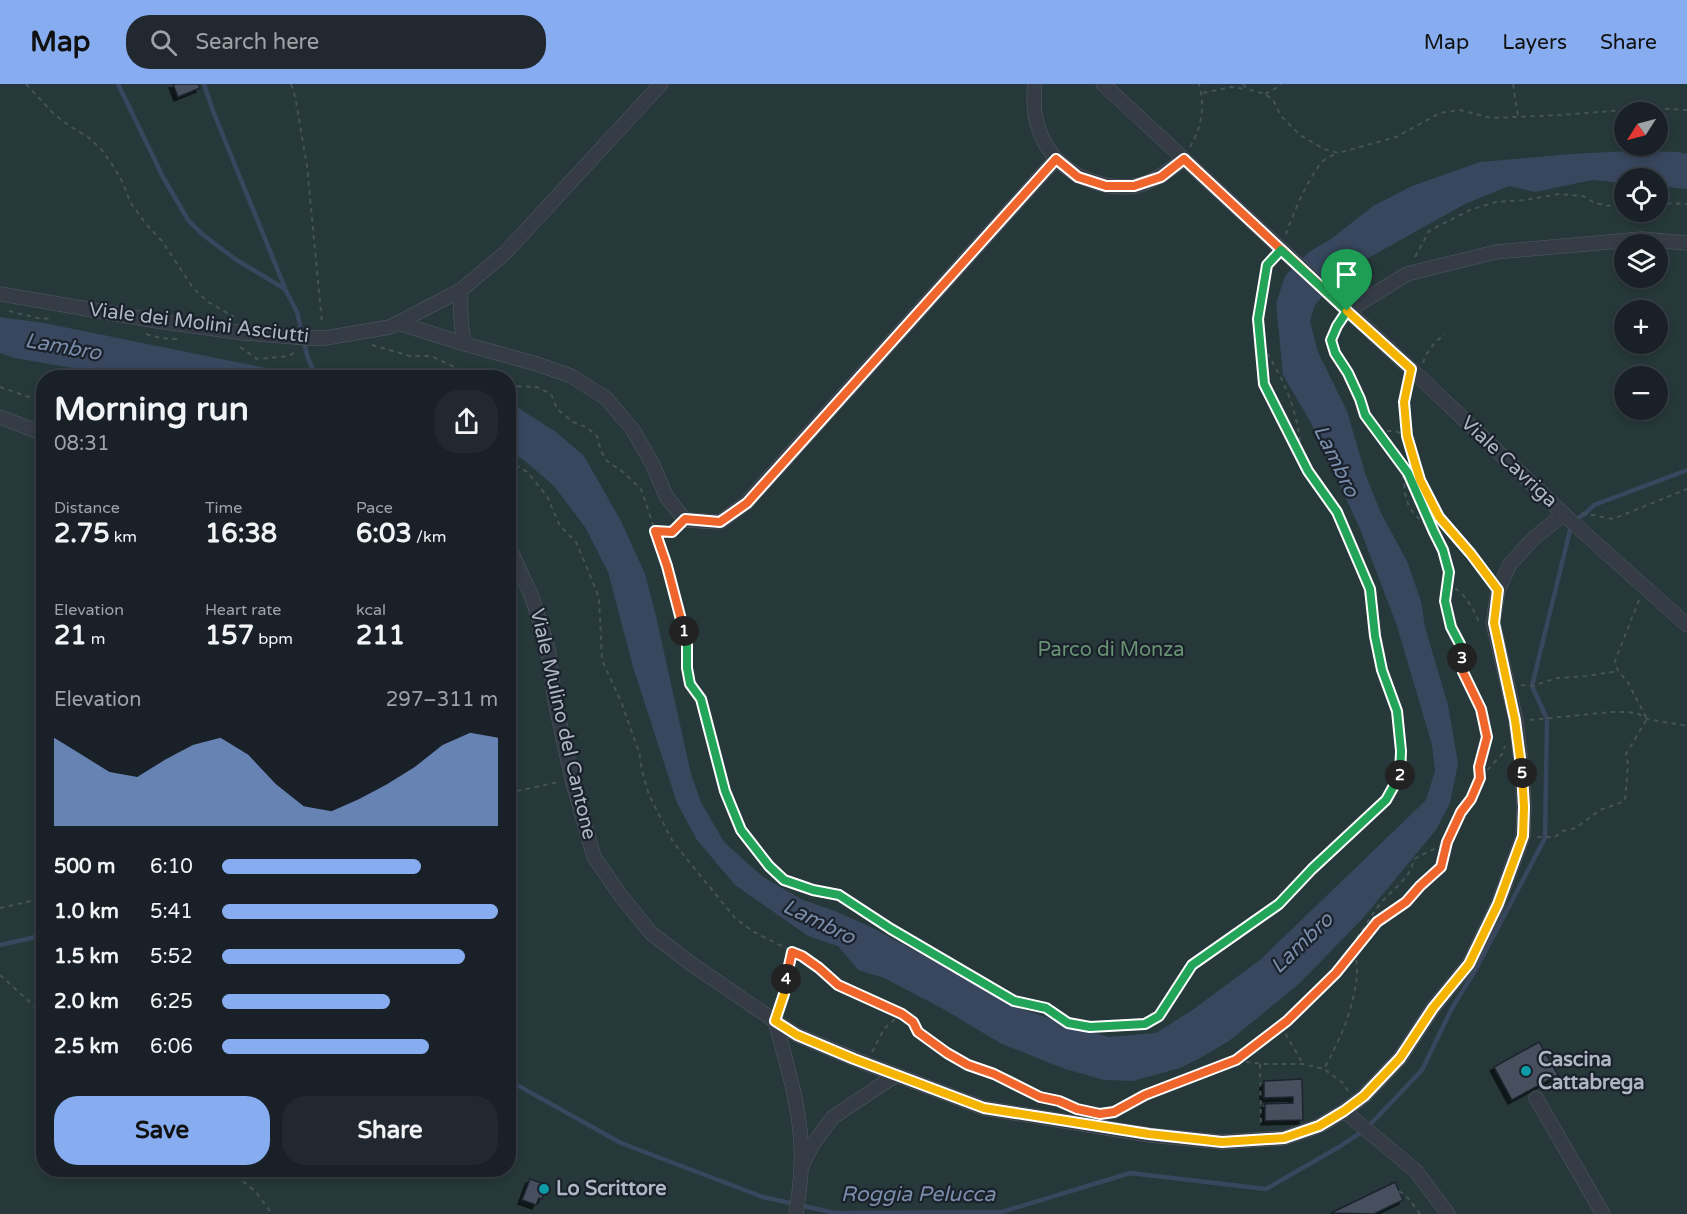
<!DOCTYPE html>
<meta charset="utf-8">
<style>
:root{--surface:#192028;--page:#222830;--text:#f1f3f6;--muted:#9fa3a8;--line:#373e45;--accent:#87adf0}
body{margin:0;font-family:"Varela Round",sans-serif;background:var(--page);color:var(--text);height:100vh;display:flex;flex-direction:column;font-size:22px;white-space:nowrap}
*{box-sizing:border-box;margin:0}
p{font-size:20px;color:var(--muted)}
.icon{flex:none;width:33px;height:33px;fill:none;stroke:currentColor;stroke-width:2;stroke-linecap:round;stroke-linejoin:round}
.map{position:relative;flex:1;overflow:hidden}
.sheet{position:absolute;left:36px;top:286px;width:480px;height:807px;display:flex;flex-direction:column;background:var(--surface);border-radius:24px;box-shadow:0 3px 9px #0003,0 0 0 2px var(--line)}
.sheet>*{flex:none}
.needle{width:39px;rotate:234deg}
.fabs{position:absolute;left:1614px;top:18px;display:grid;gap:12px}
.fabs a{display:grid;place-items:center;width:54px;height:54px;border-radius:50%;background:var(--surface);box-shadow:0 3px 9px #0003,0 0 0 2px var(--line);font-size:30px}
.pin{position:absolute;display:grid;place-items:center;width:51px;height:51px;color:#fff;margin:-62px -26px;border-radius:50% 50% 50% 0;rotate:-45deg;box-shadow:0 0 6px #0007}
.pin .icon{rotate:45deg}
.km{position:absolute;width:30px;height:30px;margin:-15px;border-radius:50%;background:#222;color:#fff;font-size:16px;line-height:30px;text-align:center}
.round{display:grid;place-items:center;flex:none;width:63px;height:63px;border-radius:24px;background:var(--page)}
.headline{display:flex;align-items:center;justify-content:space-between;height:102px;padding:0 18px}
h1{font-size:33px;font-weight:700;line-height:45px}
.stats{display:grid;grid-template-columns:repeat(3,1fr);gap:9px;height:102px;padding:6px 18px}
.stats div{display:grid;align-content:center}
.stats b{font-size:26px;font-weight:700}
.stats small{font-size:16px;font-weight:400}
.stats p{font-size:16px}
.chart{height:168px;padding:12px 18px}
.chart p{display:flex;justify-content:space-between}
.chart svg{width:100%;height:108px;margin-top:6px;fill:var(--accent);opacity:.7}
.button{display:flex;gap:12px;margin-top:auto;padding:12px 18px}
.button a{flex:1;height:69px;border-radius:24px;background:var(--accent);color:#111;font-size:24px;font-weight:700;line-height:69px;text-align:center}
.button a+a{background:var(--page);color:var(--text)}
ul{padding:0 18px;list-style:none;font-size:20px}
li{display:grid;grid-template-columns:96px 72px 1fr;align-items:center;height:45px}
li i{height:15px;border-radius:8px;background:var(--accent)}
header{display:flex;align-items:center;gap:36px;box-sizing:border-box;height:84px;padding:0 30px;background:var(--accent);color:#111}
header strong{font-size:28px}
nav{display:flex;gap:33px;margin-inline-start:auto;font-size:21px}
.search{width:420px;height:54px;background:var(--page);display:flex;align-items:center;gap:15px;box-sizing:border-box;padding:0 21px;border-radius:24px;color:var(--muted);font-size:22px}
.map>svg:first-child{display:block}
</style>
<header>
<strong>Map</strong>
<div class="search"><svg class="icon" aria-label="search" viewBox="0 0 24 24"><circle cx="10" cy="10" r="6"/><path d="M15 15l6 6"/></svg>Search here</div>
<nav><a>Map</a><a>Layers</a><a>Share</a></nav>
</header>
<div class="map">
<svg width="1687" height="1130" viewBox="0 0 1687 1130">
<defs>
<filter id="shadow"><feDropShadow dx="-4" dy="4" stdDeviation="0" flood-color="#0009"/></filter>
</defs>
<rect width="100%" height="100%" fill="#212a36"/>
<!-- green -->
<path fill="#263839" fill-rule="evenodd" d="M0,0H1687V1130H0ZM1624,28H1658V62H1624ZM1624,94H1658V128H1624ZM1624,160H1658V194H1624ZM1624,226H1658V260H1624ZM1624,292H1658V326H1624ZM44,294H508V1086H44Z"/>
<!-- water -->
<g fill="#38475e">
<polygon points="1629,67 1677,68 1687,70 1687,105 1658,102 1658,94 1624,94 1624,99 1592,96 1535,108 1509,102 1465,120 1363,177 1338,194 1315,221 1310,237 1318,268 1347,327 1366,392 1381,429 1407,477 1421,517 1425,543 1448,621 1458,679 1450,719 1436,746 1364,833 1299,900 1229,957 1200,974 1180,984 1133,997 1104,996 1065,985 1000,959 945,926 884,894 858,886 838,862 808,852 735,801 697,756 677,719 633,583 608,488 585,443 554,402 525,377 509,366 509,318 556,348 584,372 621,437 645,490 656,532 691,690 701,718 724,758 763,793 803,816 835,827 873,844 1021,925 1108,953 1156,949 1191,927 1261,875 1426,716 1435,687 1432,661 1397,542 1360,445 1310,337 1283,291 1276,219 1285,192 1309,168 1331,155 1373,122 1412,102 1480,78 1571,70"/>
<polygon points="0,233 44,239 266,284 325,284 380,288 421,294 131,294 14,274 0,269"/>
</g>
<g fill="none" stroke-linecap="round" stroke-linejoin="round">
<!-- stream -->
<g stroke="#38475e" stroke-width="4.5">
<polyline points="118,0 163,93 188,136 202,150 235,175 285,205 297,228 307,271 316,294"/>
<polyline points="204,0 213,27 285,204"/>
<polyline points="0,861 44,851"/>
<polyline points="508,996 621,1059 763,1113 835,1129 1002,1128 1130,1089 1266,1105 1339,1063 1366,1045 1422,986 1452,924 1476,885 1545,754 1547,635 1532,602 1572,438 1586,429 1594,421 1687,386"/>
</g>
</g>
<!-- building -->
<g fill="#47505e" stroke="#1c232d" stroke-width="1.5" filter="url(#shadow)">
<polygon points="173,0 198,0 200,4 178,13"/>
<polygon points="1539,958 1558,991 1512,1016 1494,983"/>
<polygon points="1302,995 1303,1036 1265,1037 1265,1020 1293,1019 1293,1013 1264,1014 1264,997"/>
<polygon points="530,1095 544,1100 541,1108 544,1109 542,1115 539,1114 536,1121 522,1116"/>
<polygon points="1395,1098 1403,1116 1374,1130 1331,1129"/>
</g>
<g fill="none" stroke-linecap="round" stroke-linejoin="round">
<defs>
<g id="minor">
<path d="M1035,0C1029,46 1050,83 1094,98C1107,102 1123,104 1136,102C1156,97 1168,87 1184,75"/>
<polyline points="1103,0 1411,285 1572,438 1687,541"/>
<path d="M461,206C460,225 460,242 465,260"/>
<polyline points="0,210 157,237 244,249 307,254 325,254 390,243 461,206 505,169 661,0"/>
<polyline points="1347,227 1407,190 1496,168 1642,155 1687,159"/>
<polyline points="398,239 465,260 537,280 571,292 606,314 633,346 653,381 666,412 685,436 720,438 746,419 1056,75"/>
<polyline points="0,333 44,350"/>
<polyline points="508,461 532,513 548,564 555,617 572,695 594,773 621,812 651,849 690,879 775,937 797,951 867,980 984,1024 1149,1051 1222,1058 1284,1054 1319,1042 1344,1027 1364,1012 1400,974 1433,924 1469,880 1498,820 1523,752 1524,723 1522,686 1516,636 1493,539 1498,506 1510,480 1534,454 1564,430"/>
<path d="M775,937C788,985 804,1034 801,1084C801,1099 798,1115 796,1130"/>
<polyline points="1536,1014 1603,1130"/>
<polyline points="1344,1027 1416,1087 1448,1130"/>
<polyline points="802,1081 813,1060 833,1033 896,991"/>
</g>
</defs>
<!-- minor casing -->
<use href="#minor" stroke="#525964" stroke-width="15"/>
<!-- path -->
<g stroke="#435356" stroke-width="2" stroke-dasharray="4.5 4.5" stroke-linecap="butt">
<polyline points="26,0 53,29 68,41 88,53 101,65 112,80 123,99 130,118 146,140 162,157 193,204 208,218 234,233"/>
<polyline points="291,0 295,12 307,82 322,239"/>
<polyline points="1243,0 1247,5 1265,10 1273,16 1281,32 1300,51 1324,65 1338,69 1396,53 1440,29 1460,26 1491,34 1561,31 1650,24 1687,26"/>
<polyline points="1513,0 1518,32"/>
<polyline points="1203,9 1231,3 1247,5"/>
<polyline points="1265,10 1278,3 1281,0"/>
<path d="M1190,63C1202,43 1205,22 1199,0"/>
<polyline points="1658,119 1687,120"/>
<path d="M1286,150C1294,128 1307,96 1322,78C1326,74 1333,71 1338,69"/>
<polyline points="1415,173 1429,147 1470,126 1496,118 1526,116 1558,110 1583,112 1595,119 1608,122 1619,118 1624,118"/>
<polyline points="9,227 42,235 53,234"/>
<polyline points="1339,238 1331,256 1335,269 1348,289 1360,315 1365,331 1408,389 1434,448 1443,466 1449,487 1445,517 1451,543 1460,560 1463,588 1481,625 1485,639 1487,653 1479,683 1480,694"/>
<polyline points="146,250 160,254 179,255"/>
<polyline points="372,261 410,272 431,272 463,287 479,288 485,294"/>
<path d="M1262,262C1285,295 1299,330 1301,370"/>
<polyline points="240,263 257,275 289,272 295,268"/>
<path d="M1423,279C1427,266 1435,258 1445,250"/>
<polyline points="1408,300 1404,318 1407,352 1420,396 1439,433 1471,470 1489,494"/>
<polyline points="508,302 537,303 551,310 557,325 573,338 586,343 597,352 601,367 607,377 623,388 641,405 667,482 687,561 687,584 690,599 701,615 725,707 741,746 769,782 784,796 813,806 839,811 891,845 1014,917 1046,924 1068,939 1090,943 1145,940 1159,932 1192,881 1279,820 1312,785 1386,716 1400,692 1401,667 1397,627 1382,586 1375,552 1370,505 1337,428 1308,387 1264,300 1259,235 1267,181 1272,175"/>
<polyline points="0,303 44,318"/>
<polyline points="1378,347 1395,347 1407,352"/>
<polyline points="1396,374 1404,396 1405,410 1409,423 1416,432 1432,446"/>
<polyline points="508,376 527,388 547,412 560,442 576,458 588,486 599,514 602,576 622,620 639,668 642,687 649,711 673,758 735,834 754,848 802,872 819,884 838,901 901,930 913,938 918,948 947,969 1040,1013 1059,1017 1074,1024"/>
<polyline points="1582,429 1613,435 1687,405"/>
<polyline points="655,447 672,448 675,445"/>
<path d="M1448,499C1465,510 1471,520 1479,538"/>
<polyline points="1639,516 1615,577 1618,587 1627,597 1646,633"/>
<polyline points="1521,601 1532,602 1557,594 1587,592 1618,587"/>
<polyline points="1530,636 1611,628 1628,628 1639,630 1647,635 1687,642"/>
<polyline points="508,709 558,698"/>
<polyline points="1537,753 1555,753 1563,747 1576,744 1600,726 1625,717 1628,680 1626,670 1647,635"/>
<polyline points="0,824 44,814"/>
<polyline points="0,891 44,931"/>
<polyline points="779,923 784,910 791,868"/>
<polyline points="1281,942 1303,980"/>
<polyline points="872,968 884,945 901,930"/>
<polyline points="1237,977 1265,980 1303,980 1324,985"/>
<polyline points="1260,980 1261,1043"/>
<path d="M1348,1007L1343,999L1324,985C1340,956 1355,922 1357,889C1357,878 1355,867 1355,856C1364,844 1371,832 1380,820C1393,804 1410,796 1414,775L1446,759"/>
<polyline points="1108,1029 1114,1028 1145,1011 1236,976 1287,937 1336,889 1377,838 1406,818 1420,802 1441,783 1447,758 1461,728 1471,715 1480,694 1502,670 1505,662"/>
<polyline points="229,1086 256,1108 272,1130"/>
<polyline points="1399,1107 1409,1115 1420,1130"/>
</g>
<!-- minor -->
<use href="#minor" stroke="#353c46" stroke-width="14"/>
</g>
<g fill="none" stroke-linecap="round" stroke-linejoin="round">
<defs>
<polyline id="split-1" points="684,547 667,482 655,447 672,448 685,435 720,438 747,419 1056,75 1078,93 1106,102 1134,102 1161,93 1184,75 1347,227"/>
<polyline id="split-2" points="684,547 687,561 687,584 690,600 701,615 725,707 741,746 769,782 784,796 813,806 839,811 891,845 1014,917 1046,924 1068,939 1090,943 1145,940 1159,932 1192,881 1279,820 1312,785 1386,716 1400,691"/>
<polyline id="split-3" points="1400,691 1401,667 1397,627 1382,586 1375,552 1370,505 1337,428 1308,387 1264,300 1258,235 1267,181 1281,166 1347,227 1337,242 1331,256 1335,269 1348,289 1360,315 1365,331 1408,389 1434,448 1443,466 1449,488 1445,517 1451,543 1460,560 1462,574"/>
<polyline id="split-4" points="786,895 792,868 802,872 819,884 838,901 902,930 913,938 918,948 947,969 968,981 994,990 1040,1013 1059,1017 1077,1025 1100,1030 1114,1028 1145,1011 1236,976 1287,937 1336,889 1377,838 1406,818 1420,802 1441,783 1447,758 1461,728 1471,715 1480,694 1479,683 1487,653 1481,625 1463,588 1462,574"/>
<polyline id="split-5" points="786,895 784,910 775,937 797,951 854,975 984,1024 1149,1050 1222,1058 1284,1054 1319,1042 1344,1027 1364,1012 1400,974 1433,924 1469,880 1498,820 1523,752 1524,723 1522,689"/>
<polyline id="split-6" points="1347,227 1411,285 1404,318 1407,352 1420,396 1439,433 1471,470 1498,506 1494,539 1515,636 1522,689"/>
</defs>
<!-- split-1 casing -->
<use href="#split-1" stroke="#fff" stroke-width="12"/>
<!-- split-2 casing -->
<use href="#split-2" stroke="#fff" stroke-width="12"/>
<!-- split-3 casing -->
<use href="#split-3" stroke="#fff" stroke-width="12"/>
<!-- split-4 casing -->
<use href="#split-4" stroke="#fff" stroke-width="12"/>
<!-- split-5 casing -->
<use href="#split-5" stroke="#fff" stroke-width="12"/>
<!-- split-6 casing -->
<use href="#split-6" stroke="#fff" stroke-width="12"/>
<!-- split-1 -->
<use href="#split-1" stroke="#f0652b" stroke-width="8"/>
<!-- split-2 -->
<use href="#split-2" stroke="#22a559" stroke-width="8"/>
<!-- split-3 -->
<use href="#split-3" stroke="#22a559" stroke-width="8"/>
<!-- split-4 -->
<use href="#split-4" stroke="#f0652b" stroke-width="8"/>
<!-- split-5 -->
<use href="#split-5" stroke="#f5b400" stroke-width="8"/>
<!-- split-6 -->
<use href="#split-6" stroke="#f5b400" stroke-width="8"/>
</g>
<!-- markers -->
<g fill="#0f9aa8" stroke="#1a212b" stroke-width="2">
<circle cx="1526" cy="987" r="6"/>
<circle cx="544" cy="1105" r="6"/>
</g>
<g text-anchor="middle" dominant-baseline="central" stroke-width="4.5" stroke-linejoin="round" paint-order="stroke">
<!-- street labels -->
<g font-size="20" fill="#afb6c3" stroke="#1a212b">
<text transform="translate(199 239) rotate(7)">Viale dei Molini Asciutti</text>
<text transform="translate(1509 378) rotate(43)">Viale Cavriga</text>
<text transform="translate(563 640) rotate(77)">Viale Mulino del Cantone</text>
</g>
<!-- park labels -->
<g font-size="20" fill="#689273" stroke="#1a212b">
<text x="1111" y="566">Parco di Monza</text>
</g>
<!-- poi labels -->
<g font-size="20" font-weight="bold" fill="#afb6c3" stroke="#1a212b" text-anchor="start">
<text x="1538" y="976">Cascina<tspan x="1538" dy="23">Cattabrega</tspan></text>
<text x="556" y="1105">Lo Scrittore</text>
</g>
<!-- water labels -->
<g font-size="21" font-style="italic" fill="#798daa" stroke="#1a212b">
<text transform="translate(63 263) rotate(10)">Lambro</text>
<text transform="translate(1336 377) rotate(64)">Lambro</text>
<text transform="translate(819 838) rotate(26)">Lambro</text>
<text transform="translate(1302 859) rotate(-44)">Lambro</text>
<text x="918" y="1110">Roggia Pelucca</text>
</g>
</g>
</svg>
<div class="fabs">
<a><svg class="needle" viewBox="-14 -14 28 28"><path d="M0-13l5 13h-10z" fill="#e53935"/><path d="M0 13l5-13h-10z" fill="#9fa3a8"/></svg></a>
<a><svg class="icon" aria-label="locate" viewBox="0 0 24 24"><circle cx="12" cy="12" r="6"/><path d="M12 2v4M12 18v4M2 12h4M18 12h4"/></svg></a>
<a><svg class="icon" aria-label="layers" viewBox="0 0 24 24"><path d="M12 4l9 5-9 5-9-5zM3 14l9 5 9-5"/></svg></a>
<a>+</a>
<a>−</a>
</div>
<div class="pin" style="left:1347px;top:227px;background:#1e9e55"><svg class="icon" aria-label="arrive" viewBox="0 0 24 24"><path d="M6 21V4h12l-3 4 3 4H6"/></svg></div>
<b class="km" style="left:684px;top:547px">1</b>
<b class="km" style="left:1400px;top:691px">2</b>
<b class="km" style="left:1462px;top:574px">3</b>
<b class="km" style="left:786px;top:895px">4</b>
<b class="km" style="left:1522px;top:689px">5</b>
<section class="sheet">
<div class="headline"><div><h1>Morning run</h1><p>08:31</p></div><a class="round"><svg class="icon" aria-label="share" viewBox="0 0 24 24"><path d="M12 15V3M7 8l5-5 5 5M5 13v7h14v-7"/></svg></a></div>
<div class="stats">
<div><p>Distance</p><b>2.75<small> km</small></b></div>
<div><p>Time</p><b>16:38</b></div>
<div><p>Pace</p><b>6:03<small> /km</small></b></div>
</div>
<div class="stats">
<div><p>Elevation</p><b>21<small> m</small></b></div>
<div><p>Heart rate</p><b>157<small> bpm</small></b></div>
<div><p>kcal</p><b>211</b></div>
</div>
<div class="chart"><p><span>Elevation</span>297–311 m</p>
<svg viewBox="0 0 160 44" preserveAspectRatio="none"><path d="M0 44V8L10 15L20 22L30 24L40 17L50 11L60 8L70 15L80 27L90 36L100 38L110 33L120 27L130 20L140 11L150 6L160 8V44z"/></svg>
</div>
<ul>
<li><b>500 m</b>6:10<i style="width:72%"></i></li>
<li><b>1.0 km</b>5:41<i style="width:100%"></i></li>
<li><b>1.5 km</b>5:52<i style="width:88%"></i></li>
<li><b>2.0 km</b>6:25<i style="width:61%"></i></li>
<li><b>2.5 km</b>6:06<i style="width:75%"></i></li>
</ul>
<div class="button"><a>Save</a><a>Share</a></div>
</section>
</div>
